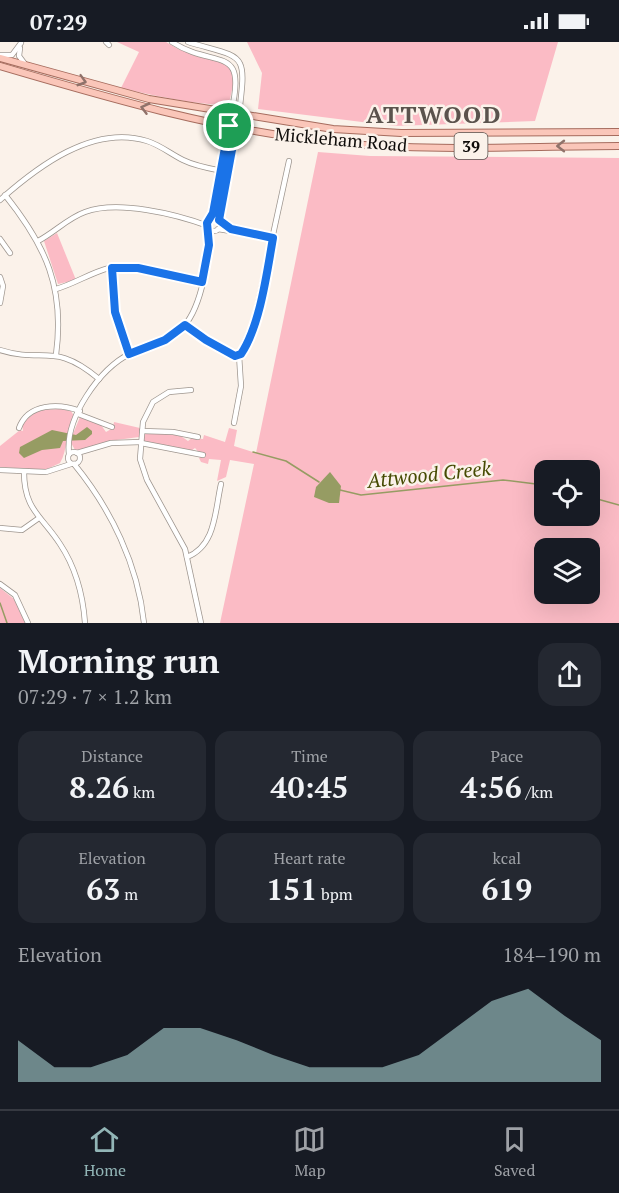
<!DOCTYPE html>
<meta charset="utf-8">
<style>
:root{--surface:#171b24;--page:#242831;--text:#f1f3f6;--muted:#9ea1a6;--line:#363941;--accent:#92b5b6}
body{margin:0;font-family:"PT Serif",serif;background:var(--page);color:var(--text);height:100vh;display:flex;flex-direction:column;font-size:22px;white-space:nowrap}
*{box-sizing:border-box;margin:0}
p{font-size:20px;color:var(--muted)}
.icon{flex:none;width:33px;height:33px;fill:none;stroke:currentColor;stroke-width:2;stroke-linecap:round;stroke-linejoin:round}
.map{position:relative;height:581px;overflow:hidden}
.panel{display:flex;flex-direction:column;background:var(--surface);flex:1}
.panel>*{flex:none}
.tools{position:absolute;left:534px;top:418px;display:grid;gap:12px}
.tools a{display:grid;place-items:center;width:66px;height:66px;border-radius:12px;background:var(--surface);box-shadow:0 6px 24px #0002;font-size:30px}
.pin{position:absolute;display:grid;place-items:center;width:51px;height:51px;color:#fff;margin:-26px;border:3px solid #fff;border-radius:50%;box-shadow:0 2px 6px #0007}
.round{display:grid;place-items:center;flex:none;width:63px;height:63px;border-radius:18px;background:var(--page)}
.head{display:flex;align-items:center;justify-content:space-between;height:102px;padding:0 18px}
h1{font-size:33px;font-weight:600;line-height:45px}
.metrics{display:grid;grid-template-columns:repeat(3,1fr);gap:9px;height:102px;padding:6px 18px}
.metrics div{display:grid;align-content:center;border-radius:15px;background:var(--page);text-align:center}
.metrics b{font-size:30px;font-weight:600}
.metrics small{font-size:16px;font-weight:400}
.metrics p{font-size:16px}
.chart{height:168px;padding:12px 18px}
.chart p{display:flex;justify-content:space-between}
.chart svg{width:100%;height:108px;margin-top:6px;fill:var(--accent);opacity:.7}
.status{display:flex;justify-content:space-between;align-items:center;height:42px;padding:0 30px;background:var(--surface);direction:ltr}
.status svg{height:16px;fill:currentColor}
.tabs{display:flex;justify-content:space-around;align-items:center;height:84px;border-top:2px solid var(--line);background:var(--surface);font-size:16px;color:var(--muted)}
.tabs a{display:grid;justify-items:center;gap:3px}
.tabs .active{color:var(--accent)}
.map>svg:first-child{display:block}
</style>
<div class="status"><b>07:29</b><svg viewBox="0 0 49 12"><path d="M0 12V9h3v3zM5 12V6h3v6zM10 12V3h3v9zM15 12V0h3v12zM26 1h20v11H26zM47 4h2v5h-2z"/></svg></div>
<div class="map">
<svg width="619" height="581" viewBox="0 0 619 581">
<rect width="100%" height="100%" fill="#fbf2ea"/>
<!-- green -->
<g fill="#fbbbc5" fill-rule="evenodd">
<path d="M117,0H166L178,7L228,23L235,35L229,61C220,68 136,50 121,46L139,10Z"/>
<polygon points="247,0 558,0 535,79 394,84 258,67 262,31"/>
<path d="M318,110L370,114L619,116V581H220L254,422L230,418L226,435L217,439L221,418L209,417L208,422L201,420L199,416L202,414L195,406L191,409L143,399L144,391L178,392L188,399L192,396L203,397L204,393L225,400L229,386L237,388L234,404L256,411ZM544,429H590V474H544ZM544,507H590V552H544Z"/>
<polygon points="57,191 76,238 58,242 44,199"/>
<path d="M60,367L71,369L74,374C65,391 68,408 60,421L45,428L0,425V404L20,388L23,389L22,381L39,368Z"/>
<polygon points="80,375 101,383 106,390 113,386 114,380 140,386 139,395 109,399 86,407 75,408 70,399"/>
<polygon points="0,546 14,557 25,581 0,581"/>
</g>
<!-- water -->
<g fill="#969c63">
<polygon points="87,385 92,389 92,392 85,398 63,399 60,406 42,408 24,416 19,411 20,405 52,388 76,393"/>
<polygon points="330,430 341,444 339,461 329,461 314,455 316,445"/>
</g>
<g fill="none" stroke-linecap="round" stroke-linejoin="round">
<!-- stream -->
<g stroke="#969c63" stroke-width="1.5">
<polyline points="253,410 286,419 319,440"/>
<polyline points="340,448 361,453 503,438 544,443"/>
<polyline points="590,455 619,463"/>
<polyline points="0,561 7,581"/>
</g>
<defs>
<g id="minor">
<polyline points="106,0 109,3"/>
<path d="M172,0C215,28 248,0 231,71"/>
<path d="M188,0C245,17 247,8 239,72"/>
<polyline points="20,6 19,14 25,22"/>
<polyline points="0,13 12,13 21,1"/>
<polyline points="218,82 225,101"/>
<path d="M5,153C46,204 65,246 56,313"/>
<path d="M0,158C37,125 93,82 147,99C160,103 171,112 183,118C197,125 213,127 228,130"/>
<circle cx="214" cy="182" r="7"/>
<polyline points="211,176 229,84"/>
<polyline points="219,178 236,86"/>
<polyline points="218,187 273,196"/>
<polyline points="0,197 10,211"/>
<path d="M38,199C55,190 68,176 85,170C118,158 176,172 208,184"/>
<polyline points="112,226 116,279 129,312"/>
<polyline points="0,235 3,244 0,261"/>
<path d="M56,247C74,242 90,231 109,226C137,219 173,234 202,240"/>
<polyline points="185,283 219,306 239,313"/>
<path d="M0,308C44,322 54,299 99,337"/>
<polyline points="239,313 254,280 289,119"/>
<polyline points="191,348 169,350 153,360 143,380 140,417 147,438 185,507 201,581"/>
<polyline points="78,372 112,385"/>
<polyline points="234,381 241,344 239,313"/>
<path d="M19,386C28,361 59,361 80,369"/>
<polyline points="142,389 173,390 198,395"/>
<polyline points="141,401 203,413"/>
<circle cx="74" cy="416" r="6"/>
<polyline points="77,411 111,401 141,400"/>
<path d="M69,412C65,376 99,327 131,311C149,301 170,300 184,284C202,264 210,213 209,187"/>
<path d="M74,422C111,467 138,523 144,581"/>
<polyline points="0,428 46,430 71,422"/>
<path d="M24,430C24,468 42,474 60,502C76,526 83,553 85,581"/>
<polyline points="0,486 22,488 39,476"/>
<path d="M187,515C216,504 215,468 221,442"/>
<polyline points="0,542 15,553 28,581"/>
</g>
<g id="major">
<polyline points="0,16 149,57 333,87 401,91 619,90"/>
<path d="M0,24C112,57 224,90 341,101C433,110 527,104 619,104"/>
</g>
</defs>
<!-- minor casing -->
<use href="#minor" stroke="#9e968f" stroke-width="6"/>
<!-- major casing -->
<use href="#major" stroke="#a66c5e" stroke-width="8"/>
<!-- minor -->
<use href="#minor" stroke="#fff" stroke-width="4.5"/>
<!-- major -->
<use href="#major" stroke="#fac6b9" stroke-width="6"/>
</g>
<!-- one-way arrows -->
<defs><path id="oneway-chevron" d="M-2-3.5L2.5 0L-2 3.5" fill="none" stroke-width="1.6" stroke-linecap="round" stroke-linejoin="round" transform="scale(1.5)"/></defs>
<g stroke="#90726a">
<use href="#oneway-chevron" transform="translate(82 39) rotate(16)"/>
<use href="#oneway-chevron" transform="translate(145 66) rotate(-165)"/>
<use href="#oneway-chevron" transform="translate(561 104) rotate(-180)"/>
</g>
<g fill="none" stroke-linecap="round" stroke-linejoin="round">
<defs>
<path id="route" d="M229,84L236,86L219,178L231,187L273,196C267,230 260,284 241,312L235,314L206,298L185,283L165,298L129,312L115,270L112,226H138L202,240L209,203L207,181L213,171Z"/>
</defs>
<!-- route casing -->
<use href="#route" stroke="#fff" stroke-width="12"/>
<!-- route -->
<use href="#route" stroke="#1a73e8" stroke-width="8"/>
</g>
<g text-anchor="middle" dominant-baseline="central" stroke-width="5" stroke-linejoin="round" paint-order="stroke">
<!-- shield labels -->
<rect fill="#fbf2ea" stroke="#56514d" stroke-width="1.5" x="454.5" y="91" width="33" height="26" rx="4.5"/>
<g font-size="16" font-weight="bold" fill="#0f0c0a">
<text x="471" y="104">39</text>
</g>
<!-- street labels -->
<g font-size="18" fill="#0f0c0a" stroke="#fbf2ea">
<text transform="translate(341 97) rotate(5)">Mickleham Road</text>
</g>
<!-- water labels -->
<g font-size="20" font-style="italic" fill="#464b03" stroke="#fbf2ea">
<text transform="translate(429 432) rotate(-6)">Attwood Creek</text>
</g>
<!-- district labels -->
<g font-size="24" font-weight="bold" letter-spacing="1.5" fill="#5b534d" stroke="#fbf2ea">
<text x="434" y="72">ATTWOOD</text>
</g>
</g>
</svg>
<div class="tools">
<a><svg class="icon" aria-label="locate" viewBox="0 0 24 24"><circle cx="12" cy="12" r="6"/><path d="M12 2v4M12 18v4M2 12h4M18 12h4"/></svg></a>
<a><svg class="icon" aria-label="layers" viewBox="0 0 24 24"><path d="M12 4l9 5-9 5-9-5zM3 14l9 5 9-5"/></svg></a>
</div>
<div class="pin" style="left:229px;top:84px;background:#1e9e55"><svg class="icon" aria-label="arrive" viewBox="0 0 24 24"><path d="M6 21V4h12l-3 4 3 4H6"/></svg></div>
</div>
<section class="panel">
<div class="head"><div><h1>Morning run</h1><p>07:29 · 7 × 1.2 km</p></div><a class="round"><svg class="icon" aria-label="share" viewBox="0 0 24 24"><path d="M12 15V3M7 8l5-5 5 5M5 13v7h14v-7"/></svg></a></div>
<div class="metrics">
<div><p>Distance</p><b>8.26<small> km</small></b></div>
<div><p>Time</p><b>40:45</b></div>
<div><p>Pace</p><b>4:56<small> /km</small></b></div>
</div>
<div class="metrics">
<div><p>Elevation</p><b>63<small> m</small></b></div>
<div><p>Heart rate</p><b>151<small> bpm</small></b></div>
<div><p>kcal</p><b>619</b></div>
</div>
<div class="chart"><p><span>Elevation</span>184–190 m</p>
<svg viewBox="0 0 160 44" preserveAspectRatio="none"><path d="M0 44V27L10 38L20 38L30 33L40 22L50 22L60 27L70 33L80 38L90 38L100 38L110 33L120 22L130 11L140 6L150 17L160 27V44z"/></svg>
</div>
</section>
<nav class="tabs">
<a class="active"><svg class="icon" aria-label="home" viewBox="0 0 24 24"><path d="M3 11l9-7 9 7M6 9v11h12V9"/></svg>Home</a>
<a><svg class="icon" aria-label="map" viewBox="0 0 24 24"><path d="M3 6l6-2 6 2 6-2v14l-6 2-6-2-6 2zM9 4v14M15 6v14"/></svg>Map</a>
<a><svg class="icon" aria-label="saved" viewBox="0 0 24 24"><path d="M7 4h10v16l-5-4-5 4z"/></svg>Saved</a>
</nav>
